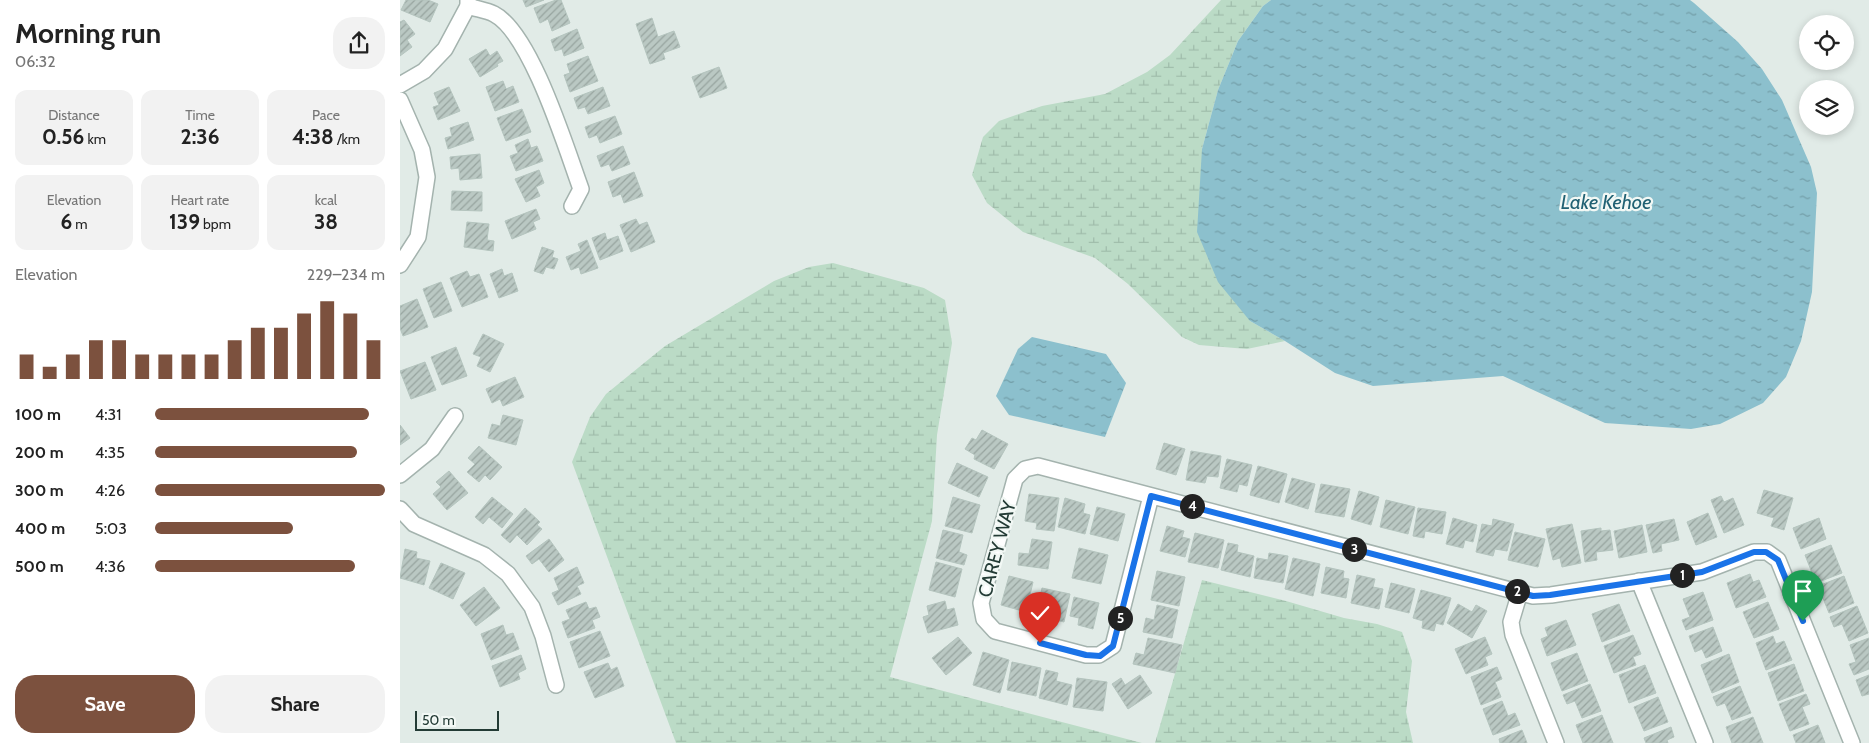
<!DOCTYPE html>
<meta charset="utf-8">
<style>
:root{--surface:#fff;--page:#f2f2f2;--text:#222;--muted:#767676;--accent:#7c513e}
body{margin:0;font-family:Cabin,sans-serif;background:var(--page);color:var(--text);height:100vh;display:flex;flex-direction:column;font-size:19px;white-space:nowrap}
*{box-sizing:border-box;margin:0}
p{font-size:16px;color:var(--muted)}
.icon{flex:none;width:28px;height:28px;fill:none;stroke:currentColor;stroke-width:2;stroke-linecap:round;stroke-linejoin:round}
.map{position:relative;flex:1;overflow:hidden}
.drawer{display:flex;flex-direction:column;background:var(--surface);width:400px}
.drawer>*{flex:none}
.fabs{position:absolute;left:1399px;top:15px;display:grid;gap:10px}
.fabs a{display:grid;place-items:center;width:55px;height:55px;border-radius:50%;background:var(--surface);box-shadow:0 2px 8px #0003;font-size:25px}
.scale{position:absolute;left:15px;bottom:12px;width:84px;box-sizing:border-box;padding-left:5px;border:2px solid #233b35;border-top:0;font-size:14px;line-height:18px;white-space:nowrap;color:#233b35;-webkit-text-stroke:4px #f2f8f5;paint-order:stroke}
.pin{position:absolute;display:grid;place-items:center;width:42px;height:42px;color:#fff;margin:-51px -21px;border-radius:50% 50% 50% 0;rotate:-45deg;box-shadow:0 0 5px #0007}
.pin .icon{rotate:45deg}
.km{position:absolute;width:25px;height:25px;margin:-12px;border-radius:50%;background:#222;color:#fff;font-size:14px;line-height:25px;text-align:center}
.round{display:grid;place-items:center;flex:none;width:52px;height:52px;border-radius:20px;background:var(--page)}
.head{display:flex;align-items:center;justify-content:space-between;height:85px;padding:0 15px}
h1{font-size:28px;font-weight:800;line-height:38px}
.stats{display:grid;grid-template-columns:repeat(3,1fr);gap:8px;height:85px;padding:5px 15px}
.stats div{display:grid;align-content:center;border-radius:12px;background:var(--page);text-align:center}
.stats b{font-size:21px;font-weight:800}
.stats small{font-size:14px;font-weight:400}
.stats p{font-size:14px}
.chart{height:140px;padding:10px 15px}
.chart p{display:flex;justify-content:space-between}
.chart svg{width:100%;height:90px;margin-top:5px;stroke:var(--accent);stroke-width:6}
.primary-button{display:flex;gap:10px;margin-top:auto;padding:10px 15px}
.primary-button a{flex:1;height:58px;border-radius:20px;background:var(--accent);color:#fff;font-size:20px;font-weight:800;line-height:58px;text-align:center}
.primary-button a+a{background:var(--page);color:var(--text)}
ul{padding:0 15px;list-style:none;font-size:16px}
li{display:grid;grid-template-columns:80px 60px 1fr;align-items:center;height:38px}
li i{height:12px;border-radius:6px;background:var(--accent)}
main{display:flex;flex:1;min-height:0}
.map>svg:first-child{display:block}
</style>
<main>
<section class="drawer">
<div class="head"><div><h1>Morning run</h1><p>06:32</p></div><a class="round"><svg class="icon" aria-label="share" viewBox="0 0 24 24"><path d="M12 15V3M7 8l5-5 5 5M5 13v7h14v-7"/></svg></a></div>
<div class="stats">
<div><p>Distance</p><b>0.56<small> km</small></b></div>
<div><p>Time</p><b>2:36</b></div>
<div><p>Pace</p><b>4:38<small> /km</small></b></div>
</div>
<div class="stats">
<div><p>Elevation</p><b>6<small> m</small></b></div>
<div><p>Heart rate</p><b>139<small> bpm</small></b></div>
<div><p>kcal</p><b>38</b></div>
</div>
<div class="chart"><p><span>Elevation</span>229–234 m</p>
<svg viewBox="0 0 160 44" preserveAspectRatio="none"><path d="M5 44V32M15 44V38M25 44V32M35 44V25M45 44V25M55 44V32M65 44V32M75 44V32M85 44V32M95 44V25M105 44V19M115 44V19M125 44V12M135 44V6M145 44V12M155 44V25"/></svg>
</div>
<ul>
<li><b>100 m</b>4:31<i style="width:93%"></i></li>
<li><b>200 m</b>4:35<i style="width:88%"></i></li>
<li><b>300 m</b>4:26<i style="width:100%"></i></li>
<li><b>400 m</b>5:03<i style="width:60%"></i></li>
<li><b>500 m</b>4:36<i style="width:87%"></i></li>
</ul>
<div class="primary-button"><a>Save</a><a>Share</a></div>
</section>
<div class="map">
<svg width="1469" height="743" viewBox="0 0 1469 743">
<defs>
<pattern id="wetland-marsh" width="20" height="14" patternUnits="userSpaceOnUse" patternTransform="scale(1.25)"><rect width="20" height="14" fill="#bbdbc6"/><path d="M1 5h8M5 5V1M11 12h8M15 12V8" fill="none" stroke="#a0bdab"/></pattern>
<pattern id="water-ripples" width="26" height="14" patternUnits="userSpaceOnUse" patternTransform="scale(1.25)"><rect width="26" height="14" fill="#8cc0cd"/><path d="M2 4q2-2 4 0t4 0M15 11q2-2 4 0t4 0" fill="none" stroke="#729da7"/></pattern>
<pattern id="building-hatch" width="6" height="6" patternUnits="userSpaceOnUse" patternTransform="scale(1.25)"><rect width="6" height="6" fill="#bac8c3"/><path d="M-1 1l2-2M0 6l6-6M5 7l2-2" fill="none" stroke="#97a49f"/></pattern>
</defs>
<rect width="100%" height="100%" fill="#e1ebe7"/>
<!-- wetland -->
<g fill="url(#wetland-marsh)">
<polygon points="821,0 871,0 863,6 838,41 818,90 802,149 850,321 885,341 847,349 799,345 782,337 728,284 695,258 623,232 587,203 572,175 583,137 599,121 642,106 705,94 747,72 770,55"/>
<polygon points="433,263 524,288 545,300 552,343 537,435 532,521 490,677 742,743 276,743 172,462 190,417 206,394 265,346 374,281 409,267"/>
<polygon points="802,580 886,601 944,618 977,624 1002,632 1012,661 1006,712 1013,743 755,743"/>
</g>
<!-- water -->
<g fill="url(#water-ripples)">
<polygon points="871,0 1290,0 1294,3 1338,42 1362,69 1382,100 1411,167 1417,193 1412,292 1401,341 1386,377 1363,403 1320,424 1291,429 1205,423 1103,376 973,386 935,373 885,341 850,321 818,282 797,232 802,149 818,90 838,41 863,6"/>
<polygon points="632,337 706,354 726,383 705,437 609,415 596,396 618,349"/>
</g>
<!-- building -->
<g fill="url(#building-hatch)" stroke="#b4c4be">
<polygon points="6,0 28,0 38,4 30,22 1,10"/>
<polygon points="123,0 144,0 126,7"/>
<polygon points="156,0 161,0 170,23 152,31 148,19 140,23 134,8"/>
<polygon points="252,18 258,37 274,31 280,47 263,53 265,59 250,64 236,24"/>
<polygon points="4,20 15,34 7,40 12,47 0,56 0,22"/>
<polygon points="177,29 184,48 164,56 162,49 155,51 151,40"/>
<polygon points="86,49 90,56 97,51 103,61 97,64 98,66 80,77 69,59"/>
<polygon points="188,56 198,81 170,92 164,75 170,73 167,64"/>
<polygon points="319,67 327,88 300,98 292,77"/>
<polygon points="103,81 106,89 113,86 119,102 95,111 86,87"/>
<polygon points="49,87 60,111 38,120 33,107 39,105 34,93"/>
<polygon points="203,87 210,106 188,114 185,107 178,109 174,98"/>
<polygon points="122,109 131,132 106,141 97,118"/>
<polygon points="215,116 222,134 200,143 197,135 189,138 185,127"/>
<polygon points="68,122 74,140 48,149 45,138 52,136 50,128"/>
<polygon points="128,139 131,148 137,146 143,161 116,171 110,156 118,153 115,145"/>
<polygon points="223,146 230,164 212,171 209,164 201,167 197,156"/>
<polygon points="80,154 82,178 60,180 59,168 51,169 50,157"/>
<polygon points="139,170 144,183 136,187 140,196 126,202 115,179"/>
<polygon points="234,172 243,196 224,203 221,194 213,197 208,182"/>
<polygon points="52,191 82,192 82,211 51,210"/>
<polygon points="136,209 140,219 133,222 136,229 112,239 105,221"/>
<polygon points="236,219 239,225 247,222 255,242 231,252 220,225"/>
<polygon points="67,222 89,224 87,240 94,241 93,251 64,247"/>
<polygon points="205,233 207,240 218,236 223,251 200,260 192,238"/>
<polygon points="187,240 198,268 181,274 179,267 171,270 166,257 181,251 178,244"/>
<polygon points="142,247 154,251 152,257 158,259 154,269 146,267 143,274 134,271"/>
<polygon points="102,269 104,276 112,273 118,291 99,298 90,274"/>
<polygon points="67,271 70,277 79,274 88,297 62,307 50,278"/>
<polygon points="41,282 52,311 34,318 23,289"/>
<polygon points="17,299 28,327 3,336 0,328 0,306"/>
<polygon points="83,334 104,344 90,372 77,366 81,357 73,354"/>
<polygon points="56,347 67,376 42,385 31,357"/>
<polygon points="25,362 36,390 11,399 0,371"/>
<polygon points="115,377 124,397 103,406 100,399 92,403 86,389"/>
<polygon points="103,415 123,420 116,445 88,438 92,424 100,426"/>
<polygon points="0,425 10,438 0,445"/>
<polygon points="582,430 608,444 594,469 574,459 575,455 565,449 572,438 576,440"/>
<polygon points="764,443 785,449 776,475 756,469"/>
<polygon points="79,446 102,467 90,480 85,475 79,482 67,472 75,464 68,458"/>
<polygon points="791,451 821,456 818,477 807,476 805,483 786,480"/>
<polygon points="827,459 852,465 847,486 839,484 837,492 820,488"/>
<polygon points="557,463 588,477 579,497 548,483"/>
<polygon points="858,466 887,474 879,503 850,495"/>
<polygon points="49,471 68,493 47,510 33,494 41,487 36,482"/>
<polygon points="892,478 915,484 908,509 885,502"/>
<polygon points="921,484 950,489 944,517 915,512"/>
<polygon points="1364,490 1393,498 1384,530 1371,526 1374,518 1357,513"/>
<polygon points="959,491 979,497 971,525 951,519"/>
<polygon points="629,494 659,498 654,531 636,529 637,523 625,521"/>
<polygon points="1321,496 1324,502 1333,498 1344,525 1324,533 1311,500"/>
<polygon points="92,497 113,514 102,528 89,517 83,524 75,517"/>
<polygon points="553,497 580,505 572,533 545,526"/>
<polygon points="665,498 685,504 683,513 690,515 685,534 658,527"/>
<polygon points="986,500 1015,507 1008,534 980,527"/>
<polygon points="697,507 725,514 718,541 690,534"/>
<polygon points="125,508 140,522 137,525 142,529 127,545 117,535 110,543 101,535"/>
<polygon points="1018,508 1046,512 1042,534 1025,531 1024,538 1013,536"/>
<polygon points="1308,513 1317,537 1296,545 1287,522"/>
<polygon points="1053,518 1077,525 1073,542 1065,540 1063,548 1046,544"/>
<polygon points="1419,518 1426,539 1401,549 1393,528"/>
<polygon points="1093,519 1114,524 1107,551 1095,549 1093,556 1076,552 1082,524 1092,526"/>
<polygon points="1274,519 1279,540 1261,544 1262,551 1253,553 1246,525"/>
<polygon points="1172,524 1181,563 1162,567 1160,558 1153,560 1146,529"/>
<polygon points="1242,525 1247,552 1219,558 1214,531"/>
<polygon points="767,526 784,531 782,537 790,539 785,557 760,551"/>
<polygon points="1201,528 1201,531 1210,530 1213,550 1196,552 1197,560 1185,562 1181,531"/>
<polygon points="543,530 563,535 559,552 567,555 564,565 536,558"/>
<polygon points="1115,532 1145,539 1138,567 1108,560"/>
<polygon points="795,533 824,540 818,568 788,562"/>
<polygon points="149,539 164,560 149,572 139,559 132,564 126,556"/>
<polygon points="632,539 652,542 648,569 618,565 619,553 629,554"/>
<polygon points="828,543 838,545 837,552 854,556 850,577 821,570"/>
<polygon points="1431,545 1442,573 1416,583 1405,555"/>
<polygon points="679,548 708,555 701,584 672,578"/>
<polygon points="5,549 17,552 16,558 30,561 24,585 0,578"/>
<polygon points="869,553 888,556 883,583 854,578 857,558 868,560"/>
<polygon points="893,558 920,564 913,596 885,589"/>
<polygon points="536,562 562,569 555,597 529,590"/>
<polygon points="41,563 65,573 53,599 29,588"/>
<polygon points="177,567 184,583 177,586 181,594 158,605 152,593 159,590 154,578"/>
<polygon points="926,567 944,571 943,578 949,579 946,598 921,593"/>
<polygon points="757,571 785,577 779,606 751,600"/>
<polygon points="1350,574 1353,582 1359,580 1366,597 1336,608 1327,583"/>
<polygon points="957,575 975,579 973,587 983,589 979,609 951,603"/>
<polygon points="609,576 633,582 626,612 601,605"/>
<polygon points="1444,576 1454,603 1429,613 1418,586"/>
<polygon points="991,583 1015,589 1009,613 985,607"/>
<polygon points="84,587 100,608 76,626 60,605"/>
<polygon points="642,588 670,594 664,622 652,619 654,610 638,607"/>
<polygon points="1021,590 1051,598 1043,625 1036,623 1034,631 1022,628 1023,621 1013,618"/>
<polygon points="1303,592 1313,620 1286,630 1282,620 1290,617 1283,599"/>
<polygon points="674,597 699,603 693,629 678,625 679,618 670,616"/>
<polygon points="545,601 547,610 554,608 558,625 528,633 523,617 529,615 527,606"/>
<polygon points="186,602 189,609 196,607 200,617 192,620 195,628 168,638 162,622 170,619 166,610"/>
<polygon points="1368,602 1379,629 1354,638 1343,612"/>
<polygon points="1058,604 1072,612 1076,605 1087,611 1072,638 1047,623"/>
<polygon points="1219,604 1230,631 1202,642 1192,614"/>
<polygon points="757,605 778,610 772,638 743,632 746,618 754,620"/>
<polygon points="1457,606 1468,633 1449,641 1442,624 1434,627 1430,617"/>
<polygon points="1166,620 1176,645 1147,656 1141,639 1148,636 1145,628"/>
<polygon points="103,625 106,635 113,633 119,649 91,660 81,634"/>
<polygon points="1313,627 1322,651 1306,658 1302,649 1295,652 1289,636"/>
<polygon points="200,631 210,656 179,668 170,642"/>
<polygon points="1233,635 1241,654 1233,657 1236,665 1214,673 1204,646"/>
<polygon points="1373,636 1376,644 1384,641 1392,660 1366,670 1356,643"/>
<polygon points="558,637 572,653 546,675 532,658"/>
<polygon points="1085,637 1092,654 1085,657 1088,665 1066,674 1055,649"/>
<polygon points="748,638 782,645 775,673 733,664 736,653 744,655"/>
<polygon points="1469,638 1469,669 1454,675 1449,664 1456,662 1450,645"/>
<polygon points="583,652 609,660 600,693 573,685"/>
<polygon points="1177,653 1188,681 1162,691 1151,663"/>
<polygon points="1329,654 1339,682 1312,693 1301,665"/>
<polygon points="121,655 126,669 118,673 120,679 100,687 92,666"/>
<polygon points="612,662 641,668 636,696 607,690"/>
<polygon points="208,663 211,670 217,667 224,686 195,698 184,672"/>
<polygon points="1394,664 1404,691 1378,701 1368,673"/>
<polygon points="1245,665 1256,693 1229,703 1219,675"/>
<polygon points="1097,667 1102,679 1095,682 1101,697 1081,705 1071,677"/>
<polygon points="646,670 658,673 656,681 672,685 667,705 639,698"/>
<polygon points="740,675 752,693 728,709 712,684 721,678 725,685"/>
<polygon points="1469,675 1469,694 1462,696 1456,680"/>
<polygon points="677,678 707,682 703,711 673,707"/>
<polygon points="1190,684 1201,711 1182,718 1175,701 1167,704 1163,695"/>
<polygon points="1340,686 1351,713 1332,720 1325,703 1317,706 1313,697"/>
<polygon points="1406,694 1410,704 1402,707 1409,724 1390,731 1379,704"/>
<polygon points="1258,697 1268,722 1244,731 1234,707"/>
<polygon points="1102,701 1108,716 1115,713 1120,725 1093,735 1083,709"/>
<polygon points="1202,715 1213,743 1183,743 1176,725"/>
<polygon points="1353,717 1363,743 1332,743 1326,727"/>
<polygon points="1418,725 1425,743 1396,743 1393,735"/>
<polygon points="1271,727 1274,737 1267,740 1268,743 1246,743 1244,738"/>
<polygon points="1122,730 1127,743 1100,743 1099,739"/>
</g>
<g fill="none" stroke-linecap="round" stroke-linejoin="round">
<defs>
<g id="minor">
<path d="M68,6C76,9 86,10 94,14C131,33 166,148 181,189L172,206"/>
<polyline points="0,85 24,71 45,49 68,6 68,0"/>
<polyline points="0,100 22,150 27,177 18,237 0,265"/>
<polyline points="0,475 32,449 55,416"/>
<polyline points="751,496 713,646 699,655 686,655 595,631 584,619 581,603 615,479 625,469 638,466 1133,596 1151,595 1302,572 1354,552 1367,552 1378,560 1452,743"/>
<polyline points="0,509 14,524 84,555 108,574 132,607 143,636 156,685"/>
<polyline points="1239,581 1305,743"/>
<polyline points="1120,592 1111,622 1113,635 1156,743"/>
</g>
</defs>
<!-- minor casing -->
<use href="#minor" stroke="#a4b3ae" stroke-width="18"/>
<!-- minor -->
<use href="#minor" stroke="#fff" stroke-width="15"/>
</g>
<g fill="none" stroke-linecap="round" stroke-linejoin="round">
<defs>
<polyline id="route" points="640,643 686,655 700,656 713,646 751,496 1133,596 1150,595 1302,572 1354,552 1366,552 1378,560 1403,621"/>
</defs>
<!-- route casing -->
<use href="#route" stroke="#fff" stroke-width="10"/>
<!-- route -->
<use href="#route" stroke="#1a73e8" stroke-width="6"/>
</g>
<g text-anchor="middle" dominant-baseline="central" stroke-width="4.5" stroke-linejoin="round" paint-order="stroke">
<!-- street labels -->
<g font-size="19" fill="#233b35" stroke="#f2f8f5">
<text transform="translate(597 549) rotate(-75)">CAREY WAY</text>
</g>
<!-- water labels -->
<g font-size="20" font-style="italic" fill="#206173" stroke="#f2f8f5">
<text x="1206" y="202">Lake Kehoe</text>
</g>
</g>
</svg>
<div class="fabs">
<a><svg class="icon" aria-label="locate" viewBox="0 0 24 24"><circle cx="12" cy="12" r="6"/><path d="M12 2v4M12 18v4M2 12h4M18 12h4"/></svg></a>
<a><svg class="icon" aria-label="layers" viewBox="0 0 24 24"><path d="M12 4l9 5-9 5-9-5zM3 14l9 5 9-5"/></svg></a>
</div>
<div class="scale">50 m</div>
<div class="pin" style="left:1403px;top:621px;background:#1e9e55"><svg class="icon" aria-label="arrive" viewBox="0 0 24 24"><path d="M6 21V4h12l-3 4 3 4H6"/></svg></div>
<div class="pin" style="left:640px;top:643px;background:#d93025"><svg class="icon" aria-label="check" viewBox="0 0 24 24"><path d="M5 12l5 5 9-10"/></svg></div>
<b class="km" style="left:1282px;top:575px">1</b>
<b class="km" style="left:1117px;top:591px">2</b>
<b class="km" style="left:954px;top:549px">3</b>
<b class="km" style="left:792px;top:506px">4</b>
<b class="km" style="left:720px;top:618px">5</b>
</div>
</main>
